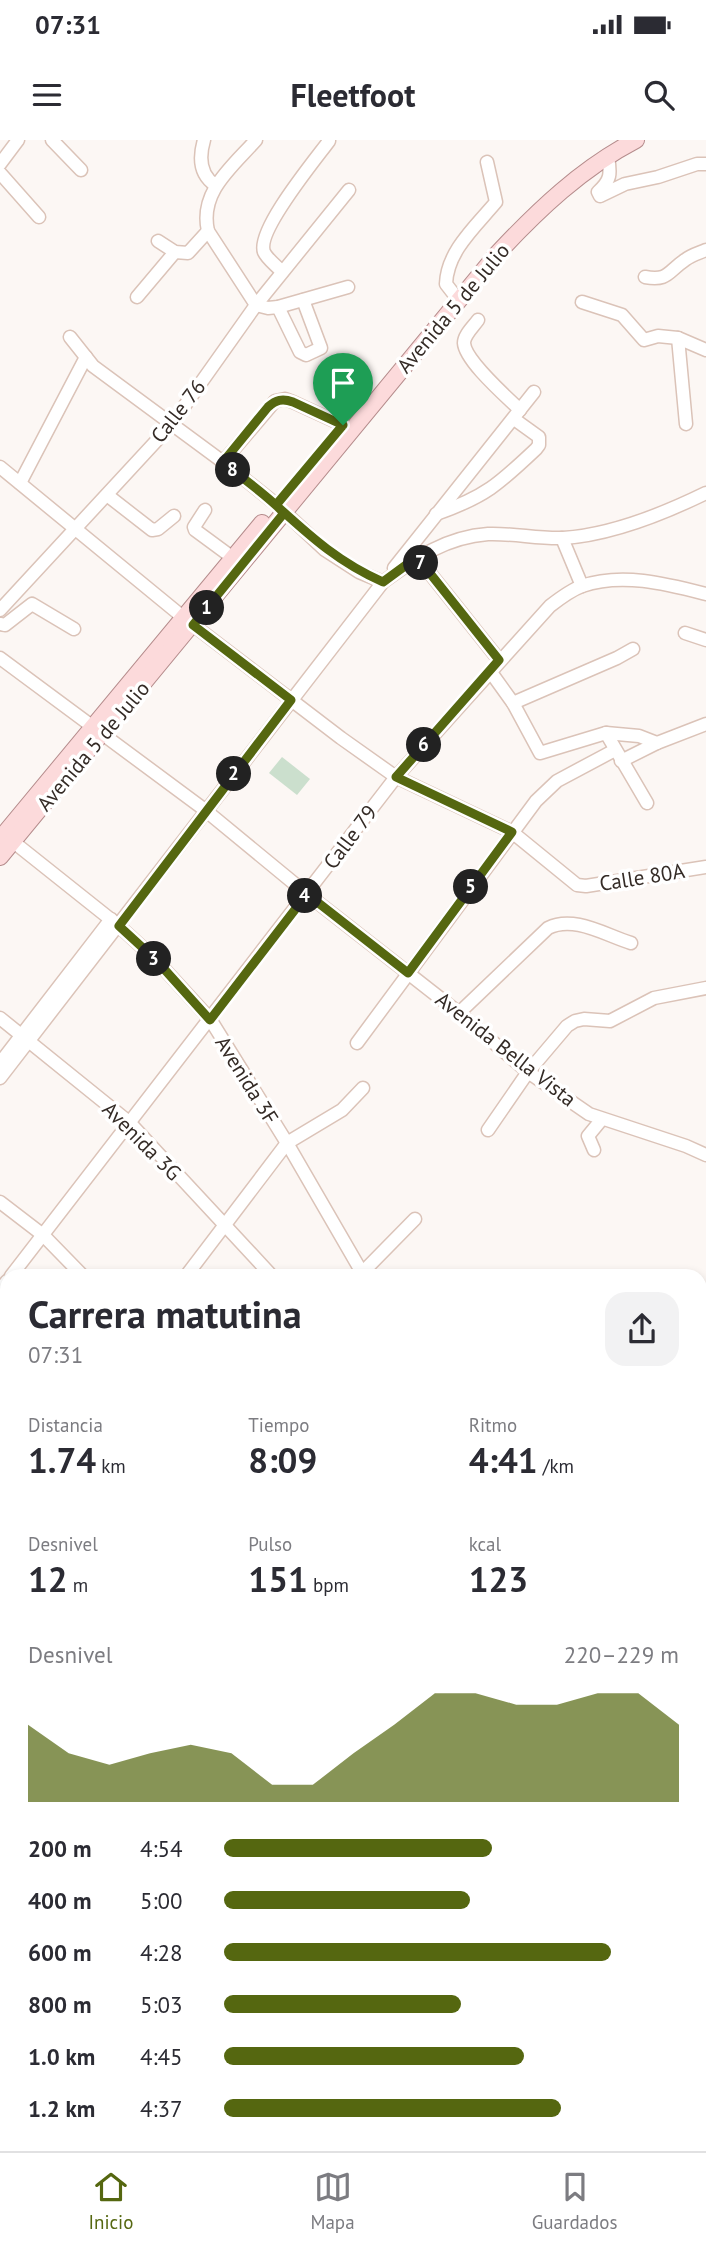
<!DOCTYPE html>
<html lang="es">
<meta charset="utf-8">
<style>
:root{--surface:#fff;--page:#f2f2f3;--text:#2b2b33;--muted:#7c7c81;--line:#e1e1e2;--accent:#556710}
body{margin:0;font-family:"PT Sans",sans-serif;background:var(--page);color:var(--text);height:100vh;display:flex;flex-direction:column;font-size:26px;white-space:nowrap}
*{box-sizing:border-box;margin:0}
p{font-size:23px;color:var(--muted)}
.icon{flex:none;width:38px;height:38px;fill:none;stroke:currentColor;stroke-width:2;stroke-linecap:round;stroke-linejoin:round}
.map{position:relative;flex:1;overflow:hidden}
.side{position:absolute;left:0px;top:1129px;width:707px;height:884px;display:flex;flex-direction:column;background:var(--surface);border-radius:21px 21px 0 0;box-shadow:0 4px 10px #0003}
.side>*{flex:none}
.pin{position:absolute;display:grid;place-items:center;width:60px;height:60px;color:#fff;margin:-72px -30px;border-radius:50% 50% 50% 0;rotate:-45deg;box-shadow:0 0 7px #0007}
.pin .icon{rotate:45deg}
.km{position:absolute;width:35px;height:35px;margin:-18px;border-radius:50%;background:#222;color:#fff;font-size:19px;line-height:35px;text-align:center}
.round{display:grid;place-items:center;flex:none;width:74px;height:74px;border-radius:21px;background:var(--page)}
.summary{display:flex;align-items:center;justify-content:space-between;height:119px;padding:0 28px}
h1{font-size:38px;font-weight:700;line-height:52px}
.stats{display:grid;grid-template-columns:repeat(3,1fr);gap:10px;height:119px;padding:7px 28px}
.stats div{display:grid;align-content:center}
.stats b{font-size:35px;font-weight:700}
.stats small{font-size:19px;font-weight:400}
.stats p{font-size:19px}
.chart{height:196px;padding:14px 28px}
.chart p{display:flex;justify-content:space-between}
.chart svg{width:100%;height:126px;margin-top:7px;fill:var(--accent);opacity:.7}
ul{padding:0 28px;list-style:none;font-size:23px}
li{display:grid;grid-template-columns:112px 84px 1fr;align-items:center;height:52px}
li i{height:18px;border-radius:9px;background:var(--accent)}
.status{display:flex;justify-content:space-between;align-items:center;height:49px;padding:0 35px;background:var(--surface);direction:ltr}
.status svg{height:19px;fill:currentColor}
header{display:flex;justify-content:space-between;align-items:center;height:91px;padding:0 28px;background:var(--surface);font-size:32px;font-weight:700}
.menu{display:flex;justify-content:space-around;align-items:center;height:98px;border-top:2px solid var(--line);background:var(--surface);font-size:19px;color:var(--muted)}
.menu a{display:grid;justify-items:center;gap:4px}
.menu .current{color:var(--accent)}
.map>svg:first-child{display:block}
</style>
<div class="status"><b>07:31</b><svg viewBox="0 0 49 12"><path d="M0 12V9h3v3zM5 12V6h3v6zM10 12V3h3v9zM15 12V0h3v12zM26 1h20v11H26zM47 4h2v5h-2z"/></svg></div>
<header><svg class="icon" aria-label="menu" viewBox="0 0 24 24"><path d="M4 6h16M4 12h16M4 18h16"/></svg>Fleetfoot<svg class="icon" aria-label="search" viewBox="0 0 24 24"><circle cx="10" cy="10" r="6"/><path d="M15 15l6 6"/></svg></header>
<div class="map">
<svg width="706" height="2011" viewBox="0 0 706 2011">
<rect width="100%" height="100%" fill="#fcf7f4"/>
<!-- green -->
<polygon fill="#cbdfcd" points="282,617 310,639 297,655 269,633"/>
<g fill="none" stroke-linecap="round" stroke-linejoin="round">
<defs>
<g id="minor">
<polyline points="52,0 81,30"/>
<path d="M204,0C199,17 199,34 215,45"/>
<path d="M608,17C611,34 611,40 598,52L600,56L625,44L658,37L697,24H706"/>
<polyline points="0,24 18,0"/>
<polyline points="0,33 39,77"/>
<polyline points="158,101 175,112 188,113 208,91"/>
<path d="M282,132C277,126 267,119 264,112C256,91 315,20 329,1"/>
<path d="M645,137C669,141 667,132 685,120C691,115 699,113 706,110"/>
<polyline points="348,147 278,167 268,168 256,165 349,50"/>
<path d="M453,153L446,144C447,111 476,86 496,62L487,22"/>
<polyline points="137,157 175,112"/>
<polyline points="582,162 622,175 644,200 658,196 678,198"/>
<polyline points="278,167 300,212 306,215 321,208 303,160"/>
<path d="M478,180C473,187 464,195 464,203C465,221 507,257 520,270"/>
<polyline points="70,197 93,226 223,322 277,365 325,410 359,432 383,442"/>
<polyline points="686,284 678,198 706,210"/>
<polyline points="223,322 275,261 285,259 293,262 343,285"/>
<polyline points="0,327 184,478 341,598 396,637 512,692 577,745 586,746 706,727"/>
<polyline points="20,343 86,217"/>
<polyline points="107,355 152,390 158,389 174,376"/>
<polyline points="205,370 194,387 195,390 233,418"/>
<path d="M436,374C485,357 499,344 536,309L539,305V297L514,279"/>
<polyline points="562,398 582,446"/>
<polyline points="417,417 499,520"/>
<polyline points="394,428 534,252"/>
<path d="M0,470L171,285L256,165L208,91C199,52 232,27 256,0"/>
<polyline points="0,484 5,485 32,464 74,489"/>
<polyline points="685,493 706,500"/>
<polyline points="0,518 205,670 307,754 459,873 528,932 589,974 686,1006 706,1015"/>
<polyline points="490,531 513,563 540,613 606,593 647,663"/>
<polyline points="513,563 617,518 633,509"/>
<polyline points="606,593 639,596 657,603"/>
<polyline points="621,621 657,603 706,584"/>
<polyline points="6,696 119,786 156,820 210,879 287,1003 364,1136"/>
<path d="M459,873L548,788C574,775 605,795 631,803"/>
<polyline points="0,878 130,983 272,1136"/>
<polyline points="357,903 536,661 557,641 615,610"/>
<polyline points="0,923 111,779"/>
<path d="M0,938L383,442C416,418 446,397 488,394C513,393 538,399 563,398C612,395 663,374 706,353"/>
<polyline points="488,990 528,932 567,886 575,881 584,879 610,881 654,858 706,848"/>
<polyline points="594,1010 588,996 602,979"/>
<polyline points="0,1062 43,1095 83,1136"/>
<path d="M11,1136L396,637L550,466C559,459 571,450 582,446C622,432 667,444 706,454"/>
<polyline points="186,1136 287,1003 342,970 363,948"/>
<polyline points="359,1136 415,1079"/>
<polyline points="0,1150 7,1141"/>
<polyline points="700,1162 706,1162"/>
<polyline points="0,1228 7,1233"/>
<polyline points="700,1253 706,1253"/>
<polyline points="700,1292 706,1292"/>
<polyline points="700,1334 706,1330"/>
<polyline points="0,1367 7,1359"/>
<polyline points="0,1414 7,1420"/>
<polyline points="0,1433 7,1439"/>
<polyline points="700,1462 706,1458"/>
<polyline points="700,1605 706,1599"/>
<polyline points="0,1607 7,1612"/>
<polyline points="700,1620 706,1627"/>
<polyline points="700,1692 706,1702"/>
<polyline points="0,1743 7,1736"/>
<polyline points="0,1835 7,1854"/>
<polyline points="700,1919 706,1914"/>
<polyline points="54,2006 56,2011"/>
<polyline points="358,2006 361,2011"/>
<polyline points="112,2011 116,2006"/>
<polyline points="226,2011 229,2006"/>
<polyline points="594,2011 601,2006"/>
</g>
<g id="major">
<polyline points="0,699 262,383"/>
<path d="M0,717L497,114C538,70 582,28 636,0"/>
</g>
</defs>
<!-- minor casing -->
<use href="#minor" stroke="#dbc3b8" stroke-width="15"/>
<!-- major casing -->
<use href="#major" stroke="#b58c8c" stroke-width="18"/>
<!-- minor -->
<use href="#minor" stroke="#fff" stroke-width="12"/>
<!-- major -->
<use href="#major" stroke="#fcdadb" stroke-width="16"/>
</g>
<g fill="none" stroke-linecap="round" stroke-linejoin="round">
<defs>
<path id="route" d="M343,285L276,365L284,373L193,485L291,560L119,786L156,820L210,880L307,754L408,833L512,692L396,637L499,520L417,417L383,442C340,423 312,398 278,367C261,351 241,337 223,322L268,267C276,260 282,258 293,262L343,285"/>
</defs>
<!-- route casing -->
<use href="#route" stroke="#fff" stroke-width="14"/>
<!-- route -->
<use href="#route" stroke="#556710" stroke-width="9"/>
</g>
<g text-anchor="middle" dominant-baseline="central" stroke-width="7" stroke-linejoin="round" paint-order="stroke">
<!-- street labels -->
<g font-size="21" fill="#342b26" stroke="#fff">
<text transform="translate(453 168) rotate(-50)">Avenida 5 de Julio</text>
<text transform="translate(178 271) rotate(-52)">Calle 76</text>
<text transform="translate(93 606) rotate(-50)">Avenida 5 de Julio</text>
<text transform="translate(350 697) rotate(-53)">Calle 79</text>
<text transform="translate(642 737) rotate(-9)">Calle 80A</text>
<text transform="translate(506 909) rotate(38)">Avenida Bella Vista</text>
<text transform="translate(247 940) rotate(58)">Avenida 3F</text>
<text transform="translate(142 1001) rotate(45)">Avenida 3G</text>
</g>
</g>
</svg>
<div class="pin" style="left:343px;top:285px;background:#1e9e55"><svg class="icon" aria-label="arrive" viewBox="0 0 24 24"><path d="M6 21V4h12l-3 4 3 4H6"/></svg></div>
<b class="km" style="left:207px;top:468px">1</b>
<b class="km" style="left:234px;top:634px">2</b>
<b class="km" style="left:154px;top:819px">3</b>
<b class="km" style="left:305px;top:756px">4</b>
<b class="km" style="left:471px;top:747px">5</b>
<b class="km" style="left:424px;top:605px">6</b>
<b class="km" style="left:421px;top:423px">7</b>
<b class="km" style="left:233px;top:330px">8</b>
<section class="side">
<div class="summary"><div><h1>Carrera matutina</h1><p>07:31</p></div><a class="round"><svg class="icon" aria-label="share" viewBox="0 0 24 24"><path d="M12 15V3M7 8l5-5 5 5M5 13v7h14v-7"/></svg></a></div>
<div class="stats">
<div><p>Distancia</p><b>1.74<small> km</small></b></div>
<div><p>Tiempo</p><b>8:09</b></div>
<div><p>Ritmo</p><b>4:41<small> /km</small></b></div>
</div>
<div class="stats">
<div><p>Desnivel</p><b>12<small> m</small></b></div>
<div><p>Pulso</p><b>151<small> bpm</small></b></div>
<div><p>kcal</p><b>123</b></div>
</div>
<div class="chart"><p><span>Desnivel</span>220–229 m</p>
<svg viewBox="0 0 160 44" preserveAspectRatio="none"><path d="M0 44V17L10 27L20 31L30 27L40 24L50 27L60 38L70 38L80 27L90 17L100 6L110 6L120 10L130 10L140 6L150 6L160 17V44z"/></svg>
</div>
<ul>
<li><b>200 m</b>4:54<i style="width:59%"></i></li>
<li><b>400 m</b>5:00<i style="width:54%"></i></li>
<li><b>600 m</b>4:28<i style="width:85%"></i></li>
<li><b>800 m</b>5:03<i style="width:52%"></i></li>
<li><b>1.0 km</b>4:45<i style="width:66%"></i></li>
<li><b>1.2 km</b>4:37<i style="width:74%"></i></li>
</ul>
</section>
</div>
<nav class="menu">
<a class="current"><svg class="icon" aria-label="home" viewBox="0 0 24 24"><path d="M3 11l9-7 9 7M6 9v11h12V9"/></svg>Inicio</a>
<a><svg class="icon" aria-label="map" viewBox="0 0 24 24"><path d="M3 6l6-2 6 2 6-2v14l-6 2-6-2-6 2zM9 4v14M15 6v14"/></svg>Mapa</a>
<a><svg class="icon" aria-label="saved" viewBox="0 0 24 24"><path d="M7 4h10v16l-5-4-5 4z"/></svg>Guardados</a>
</nav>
